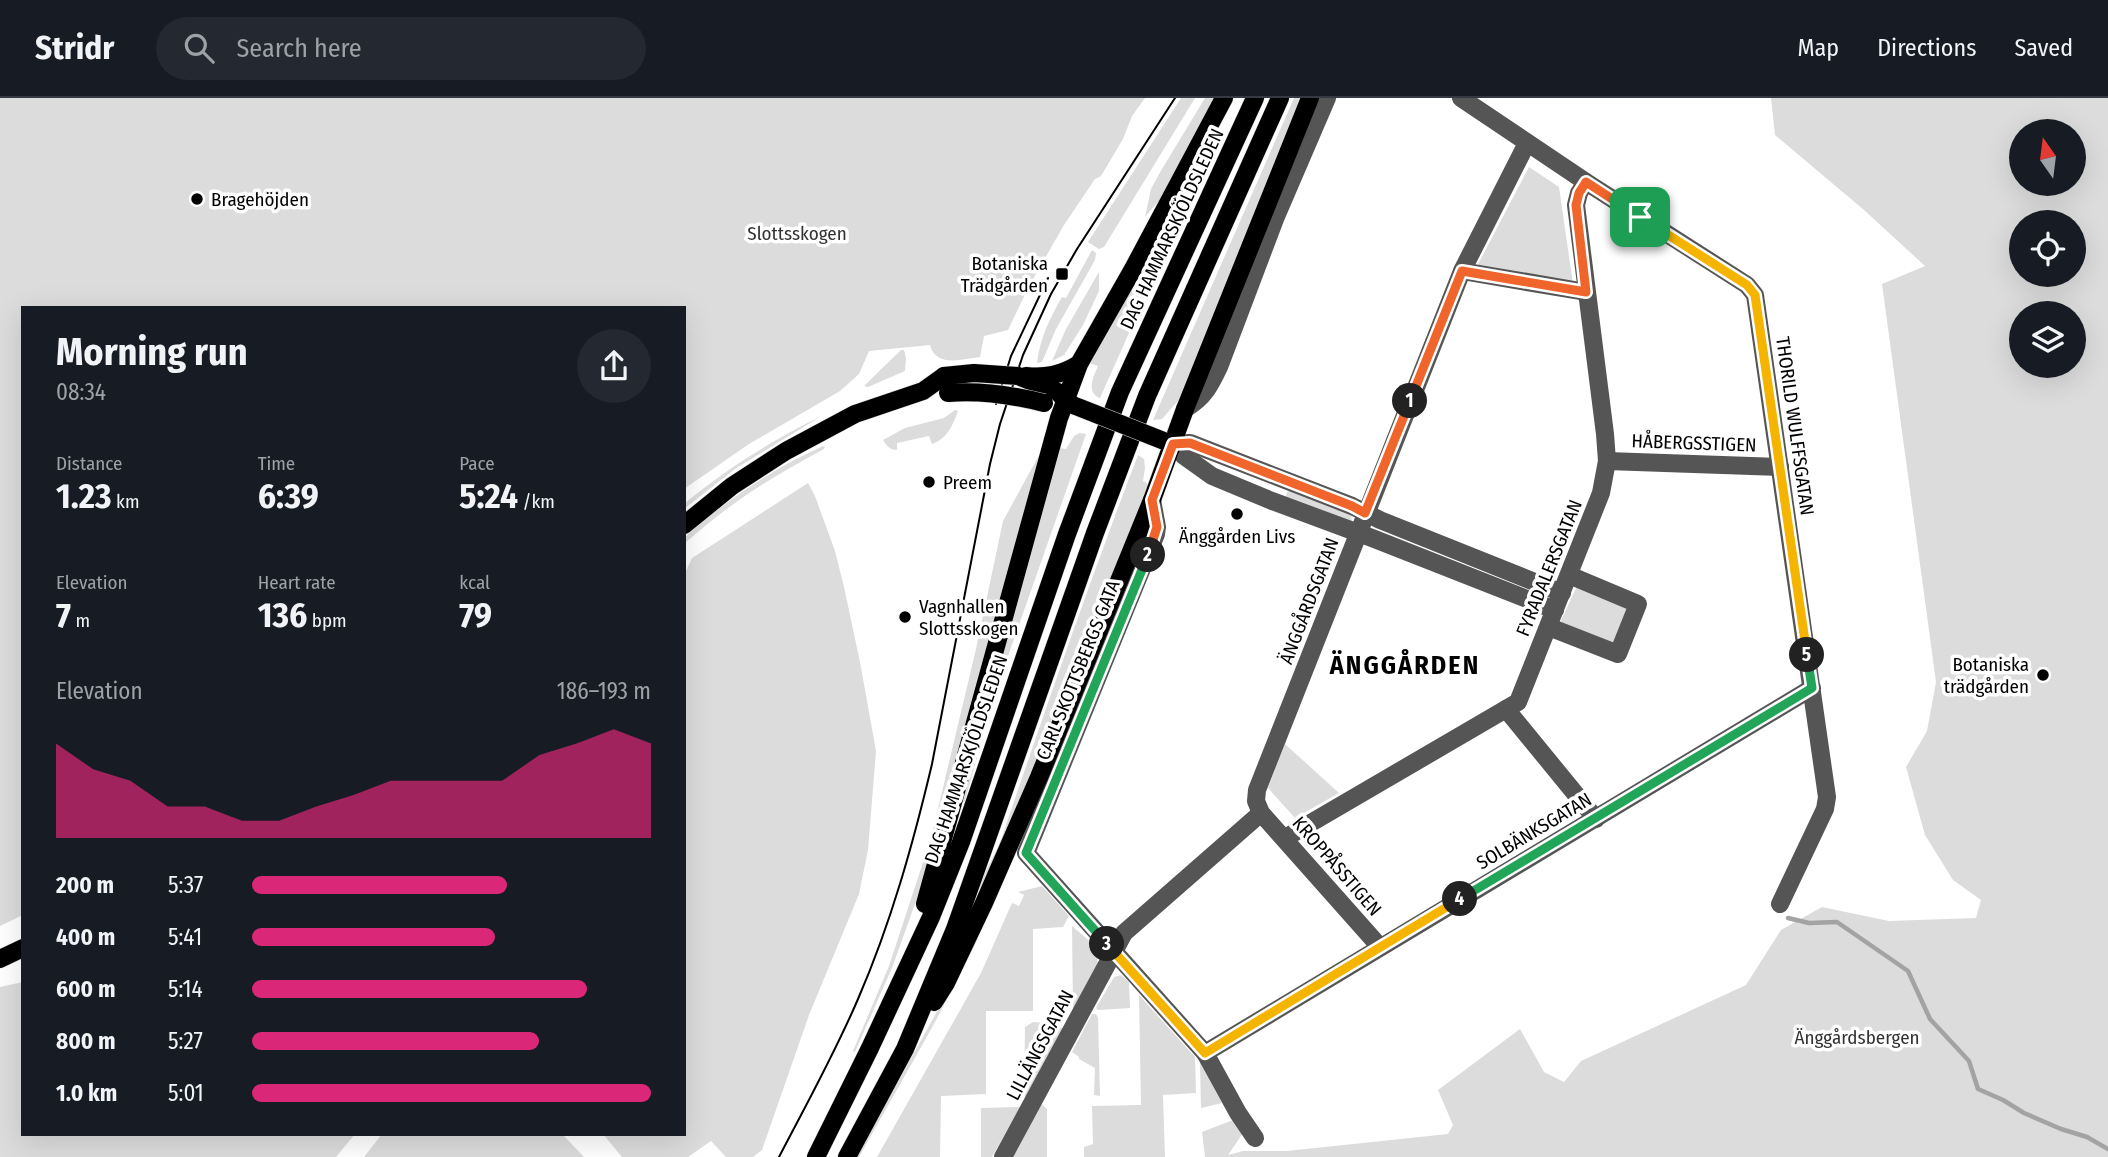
<!DOCTYPE html>
<meta charset="utf-8">
<style>
:root{--surface:#171b24;--page:#242831;--text:#f1f3f6;--muted:#9ea1a6;--line:#363941;--accent:#db2777}
body{margin:0;font-family:"Fira Sans Condensed",sans-serif;background:var(--page);color:var(--text);height:100vh;display:flex;flex-direction:column;font-size:26px;white-space:nowrap}
*{box-sizing:border-box;margin:0}
p{font-size:23px;color:var(--muted)}
.icon{flex:none;width:38px;height:38px;fill:none;stroke:currentColor;stroke-width:2;stroke-linecap:round;stroke-linejoin:round}
.map{position:relative;flex:1;overflow:hidden}
.drawer{position:absolute;left:21px;top:208px;width:665px;height:830px;display:flex;flex-direction:column;background:var(--surface);border-radius:0px;box-shadow:0 7px 28px #0002}
.drawer>*{flex:none}
.needle{width:46px;rotate:346deg}
.tools{position:absolute;left:2009px;top:21px;display:grid;gap:14px}
.tools a{display:grid;place-items:center;width:77px;height:77px;border-radius:50%;background:var(--surface);box-shadow:0 7px 28px #0002;font-size:35px}
.pin{position:absolute;display:grid;place-items:center;width:60px;height:60px;color:#fff;margin:-30px;border-radius:14px;box-shadow:0 4px 10px #0006}
.km{position:absolute;width:35px;height:35px;margin:-18px;border-radius:50%;background:#222;color:#fff;font-size:19px;line-height:35px;text-align:center}
.round{display:grid;place-items:center;flex:none;width:74px;height:74px;border-radius:37px;background:var(--page)}
.summary{display:flex;align-items:center;justify-content:space-between;height:119px;padding:0 35px}
h1{font-size:38px;font-weight:700;line-height:52px}
.stats{display:grid;grid-template-columns:repeat(3,1fr);gap:10px;height:119px;padding:7px 35px}
.stats div{display:grid;align-content:center}
.stats b{font-size:35px;font-weight:700}
.stats small{font-size:19px;font-weight:400}
.stats p{font-size:19px}
.chart{height:196px;padding:14px 35px}
.chart p{display:flex;justify-content:space-between}
.chart svg{width:100%;height:126px;margin-top:7px;fill:var(--accent);opacity:.7}
ul{padding:0 35px;list-style:none;font-size:23px}
li{display:grid;grid-template-columns:112px 84px 1fr;align-items:center;height:52px}
li i{height:18px;border-radius:9px;background:var(--accent)}
header{display:flex;align-items:center;gap:42px;box-sizing:border-box;height:98px;padding:0 35px;background:var(--surface);border-bottom:2px solid var(--line)}
header strong{font-size:33px}
nav{display:flex;gap:38px;margin-inline-start:auto;font-size:24px}
.search{width:490px;height:63px;background:var(--page);display:flex;align-items:center;gap:18px;box-sizing:border-box;padding:0 24px;border-radius:38px;color:var(--muted);font-size:26px}
.map>svg:first-child{display:block}
</style>
<header>
<strong>Stridr</strong>
<div class="search"><svg class="icon" aria-label="search" viewBox="0 0 24 24"><circle cx="10" cy="10" r="6"/><path d="M15 15l6 6"/></svg>Search here</div>
<nav><a>Map</a><a>Directions</a><a>Saved</a></nav>
</header>
<div class="map">
<svg width="2108" height="1059" viewBox="0 0 2108 1059">
<rect width="100%" height="100%" fill="#fff"/>
<!-- green -->
<g fill="#dcdcdc" fill-rule="evenodd">
<path d="M0,0H1145L1132,18L1123,41L1101,78L1095,81L1064,127L1029,188L1008,232L984,238L980,259C962,261 936,270 930,247L869,253L859,276L840,293L749,346L684,391V210H23V817L0,828Z"/>
<polygon points="1181,0 1195,0 1104,149 1099,151 1088,144"/>
<polygon points="1205,0 1216,0 1162,99 1145,119 1151,91 1159,76"/>
<polygon points="1294,0 1300,0 1181,302 1177,304 1162,321 1153,322"/>
<path d="M1771,0H2108V1059H1205L1202,1034L1233,1022L1243,1035L1228,1057L1243,1053H1287L1448,1036L1453,1027L1438,992L1520,931L1544,974L1564,984L1581,963L1746,887L1781,832L1822,809L1889,823L1976,820L1981,802L1953,782L1925,737L1906,669L1927,633L1936,584L1882,186L1925,168L1864,112L1775,37ZM2021,33H2074V86H2021ZM2021,124H2074V177H2021ZM2021,215H2074V268H2021Z"/>
<polygon points="1529,69 1559,89 1573,186 1476,170"/>
<path d="M1191,82L1196,85L1100,300C1086,295 1093,279 1098,268L1089,265L1161,139Z"/>
<path d="M1092,152L1096,155L1095,162L1056,231L1042,264L1037,265C1040,240 1050,220 1062,199L1066,200Z"/>
<polygon points="1099,174 1099,193 1083,227 1064,257 1052,263 1066,231"/>
<polygon points="901,252 904,252 906,260 905,273 868,289 864,288"/>
<path d="M955,312L958,313C953,327 947,341 932,346L929,338L897,345V352C890,352 886,347 883,342L905,330L944,320Z"/>
<path d="M820,319L735,371L684,411V406C722,374 775,340 820,319Z"/>
<polygon points="1080,335 1086,336 993,601 965,703 962,705 1060,350 1066,351 1074,338"/>
<path d="M823,348L825,349L824,351C770,380 730,405 684,446V440C726,402 772,371 823,348Z"/>
<path d="M1138,357L1144,361L1145,370L1143,383L1147,385L1148,388L1017,715L982,790L979,789C985,771 997,755 1003,736C1046,609 1090,482 1138,357Z"/>
<polygon points="1038,359 1040,361 925,778 892,870 855,954 853,953 889,868 931,740 976,551 1003,423"/>
<polygon points="808,385 815,398 835,453 844,489 860,564 876,653 868,752 859,796 809,917 762,1052 753,1059 726,1059 711,1043 688,1059 622,1059 603,1036 684,1036 684,477 692,460"/>
<polygon points="1290,393 1351,416 1352,424 1288,403 1286,399 1287,394"/>
<polygon points="1577,488 1627,509 1629,517 1613,547 1559,527"/>
<polygon points="1285,646 1339,695 1295,720 1268,690"/>
<polygon points="1042,788 1069,818 1063,829 1033,831 1033,913 986,913 986,996 941,998 940,1059 877,1059 981,875 1012,805 1019,808 1024,797 1018,794"/>
<path d="M1072,828C1078,834 1088,840 1093,848C1108,868 1083,897 1073,915Z"/>
<polygon points="975,840 978,841 934,926 859,1059 856,1059 934,919"/>
<polygon points="1121,877 1129,884 1130,910 1098,912 1096,910 1114,879"/>
<polygon points="23,884 23,1036 355,1036 336,1059 0,1059 0,889"/>
<polygon points="1139,897 1195,959 1196,995 1163,997 1165,1059 1084,1059 1084,1049 1093,1046 1092,1008 1141,1007"/>
<polygon points="1092,916 1096,916 1098,920 1100,998 1094,997 1095,970 1079,961 1079,959 1072,954"/>
<polygon points="1033,924 1053,926 1054,930 1064,930 1026,1000 1024,998 1025,929"/>
<polygon points="1200,965 1222,1005 1201,1010"/>
<polygon points="1038,1003 1047,1011 1047,1059 1009,1059"/>
<polygon points="1020,1009 992,1059 981,1059 981,1010"/>
<polygon points="382,1036 562,1036 584,1059 364,1059"/>
</g>
<g fill="none" stroke-linecap="round" stroke-linejoin="round">
<!-- stream -->
<polyline stroke="#a3a3a3" stroke-width="4.5" points="1788,820 1809,825 1837,824 1908,873 1930,921 1969,963 1978,991 2003,1002 2024,1015 2061,1031 2087,1039 2108,1051"/>
<defs>
<g id="major">
<polyline points="1018,278 1058,294 1066,303 1075,308"/>
<path d="M1026,278C1046,280 1061,277 1079,266"/>
<polyline points="684,427 732,388 786,353 855,316 923,293 944,278"/>
<polyline points="925,806 1059,320 1079,266 1133,171 1224,0"/>
<polyline points="0,861 23,850"/>
<polyline points="934,904 946,885 984,805 1039,679 1152,402 1185,311 1310,0"/>
<polyline points="816,1059 870,950 931,819 961,744 1067,436 1120,294 1255,0"/>
<polyline points="847,1059 905,951 955,831 1095,435 1147,298 1280,0"/>
</g>
</defs>
<!-- major casing -->
<use href="#major" stroke="#dbdbdb" stroke-width="19"/>
<!-- minor -->
<g stroke="#555" stroke-width="18">
<polyline points="1461,0 1586,84 1747,187 1755,197 1827,699 1825,711 1780,806"/>
<polyline points="1462,173 1586,194"/>
<path d="M1185,311C1204,300 1210,288 1219,269L1275,121L1327,0"/>
<polyline points="1173,346 1184,358 1212,378 1272,403 1372,440 1555,512"/>
<polyline points="1173,346 1190,345 1352,408 1380,422 1562,495"/>
<polyline points="1607,363 1780,369"/>
<polyline points="1152,402 1157,429 1156,436 1026,755 1205,955 1238,1015 1255,1040"/>
<polyline points="1549,529 1618,556 1638,506 1569,477"/>
<polyline points="1506,611 1596,721"/>
<polyline points="1285,740 1518,604 1601,395 1607,363 1605,336 1576,107 1579,95 1586,84"/>
<polyline points="1380,849 1261,715 1256,703 1257,692 1462,173 1527,45"/>
<polyline points="1205,955 1812,590"/>
<polyline points="1003,1059 1124,835 1261,715"/>
</g>
<!-- major -->
<use href="#major" stroke="#000" stroke-width="18"/>
<!-- tram -->
<g stroke="#000" stroke-width="2">
<polyline points="996,306 1011,258 1048,180"/>
<path d="M779,1059C806,1007 835,955 858,901C891,825 913,746 932,666L990,366L1000,326L1023,257L1051,196L1077,151L1175,0"/>
</g>
<defs>
<g id="major-bridge">
<polyline points="944,278 974,275 1018,278"/>
<path d="M948,295C981,292 1012,297 1044,305"/>
<polyline points="1078,309 1164,343"/>
</g>
</defs>
<!-- major-bridge casing -->
<use href="#major-bridge" stroke="#dbdbdb" stroke-width="19" stroke-linecap="butt"/>
<!-- major-bridge -->
<use href="#major-bridge" stroke="#000" stroke-width="18"/>
</g>
<g fill="none" stroke-linecap="round" stroke-linejoin="round">
<defs>
<polyline id="split-1" points="1410,303 1462,173 1586,194 1576,107 1579,95 1586,84 1640,119"/>
<polyline id="split-2" points="1148,457 1157,429 1152,402 1173,346 1190,345 1352,408 1365,415 1410,303"/>
<polyline id="split-3" points="1107,846 1026,755 1148,457"/>
<polyline id="split-4" points="1107,846 1205,955 1460,801"/>
<polyline id="split-5" points="1460,801 1812,590 1807,557"/>
<polyline id="split-6" points="1640,119 1747,187 1755,197 1807,557"/>
</defs>
<!-- split-1 casing -->
<use href="#split-1" stroke="#fff" stroke-width="14"/>
<!-- split-2 casing -->
<use href="#split-2" stroke="#fff" stroke-width="14"/>
<!-- split-3 casing -->
<use href="#split-3" stroke="#fff" stroke-width="14"/>
<!-- split-4 casing -->
<use href="#split-4" stroke="#fff" stroke-width="14"/>
<!-- split-5 casing -->
<use href="#split-5" stroke="#fff" stroke-width="14"/>
<!-- split-6 casing -->
<use href="#split-6" stroke="#fff" stroke-width="14"/>
<!-- split-1 -->
<use href="#split-1" stroke="#f0652b" stroke-width="9"/>
<!-- split-2 -->
<use href="#split-2" stroke="#f0652b" stroke-width="9"/>
<!-- split-3 -->
<use href="#split-3" stroke="#22a559" stroke-width="9"/>
<!-- split-4 -->
<use href="#split-4" stroke="#f5b400" stroke-width="9"/>
<!-- split-5 -->
<use href="#split-5" stroke="#22a559" stroke-width="9"/>
<!-- split-6 -->
<use href="#split-6" stroke="#f5b400" stroke-width="9"/>
</g>
<!-- markers -->
<g fill="#000" stroke="#fff" stroke-width="2.5">
<circle cx="197" cy="101" r="7"/>
<rect x="1055" y="169" width="14" height="14" rx="3.5"/>
<circle cx="929" cy="384" r="7"/>
<circle cx="1237" cy="416" r="7"/>
<circle cx="905" cy="519" r="7"/>
<circle cx="2043" cy="577" r="7"/>
</g>
<g text-anchor="middle" dominant-baseline="central" stroke-width="7" stroke-linejoin="round" paint-order="stroke">
<!-- poi labels -->
<g font-size="19" fill="#000" stroke="#fff" text-anchor="start">
<text x="211" y="101">Bragehöjden</text>
<text x="1048" y="165" text-anchor="end">Botaniska<tspan x="1048" dy="22">Trädgården</tspan></text>
<text x="943" y="384">Preem</text>
<text x="1237" y="438" text-anchor="middle">Änggården Livs</text>
<text x="919" y="508">Vagnhallen<tspan x="919" dy="22">Slottsskogen</tspan></text>
<text x="2029" y="566" text-anchor="end">Botaniska<tspan x="2029" dy="22">trädgården</tspan></text>
</g>
<!-- street labels -->
<g font-size="19" fill="#000" stroke="#fff">
<text transform="translate(1172 131) rotate(-65)">DAG HAMMARSKJÖLDSLEDEN</text>
<text transform="translate(1795 328) rotate(82)">THORILD WULFFSGATAN</text>
<text transform="translate(1694 345) rotate(2)">HÅBERGSSTIGEN</text>
<text transform="translate(1549 470) rotate(-68)">FYRADALERSGATAN</text>
<text transform="translate(1309 503) rotate(-69)">ÄNGGÅRDSGATAN</text>
<text transform="translate(1078 572) rotate(-68)">CARL SKOTTSBERGS GATA</text>
<text transform="translate(966 661) rotate(-71)">DAG HAMMARSKJÖLDSLEDEN</text>
<text transform="translate(1534 733) rotate(-31)">SOLBÄNKSGATAN</text>
<text transform="translate(1337 768) rotate(49)">KROPPÅSSTIGEN</text>
<text transform="translate(1040 947) rotate(-62)">LILLÄNGSGATAN</text>
</g>
<!-- park labels -->
<g font-size="19" fill="#333" stroke="#fff">
<text x="797" y="135">Slottsskogen</text>
<text x="1857" y="939">Änggårdsbergen</text>
</g>
<!-- district labels -->
<g font-size="26" font-weight="bold" letter-spacing="2" fill="#000" stroke="#fff">
<text x="1405" y="567">ÄNGGÅRDEN</text>
</g>
</g>
</svg>
<div class="tools">
<a><svg class="needle" viewBox="-14 -14 28 28"><path d="M0-13l5 13h-10z" fill="#e53935"/><path d="M0 13l5-13h-10z" fill="#9ea1a6"/></svg></a>
<a><svg class="icon" aria-label="locate" viewBox="0 0 24 24"><circle cx="12" cy="12" r="6"/><path d="M12 2v4M12 18v4M2 12h4M18 12h4"/></svg></a>
<a><svg class="icon" aria-label="layers" viewBox="0 0 24 24"><path d="M12 4l9 5-9 5-9-5zM3 14l9 5 9-5"/></svg></a>
</div>
<div class="pin" style="left:1640px;top:119px;background:#1e9e55"><svg class="icon" aria-label="arrive" viewBox="0 0 24 24"><path d="M6 21V4h12l-3 4 3 4H6"/></svg></div>
<b class="km" style="left:1410px;top:303px">1</b>
<b class="km" style="left:1148px;top:457px">2</b>
<b class="km" style="left:1107px;top:846px">3</b>
<b class="km" style="left:1460px;top:801px">4</b>
<b class="km" style="left:1807px;top:557px">5</b>
<section class="drawer">
<div class="summary"><div><h1>Morning run</h1><p>08:34</p></div><a class="round"><svg class="icon" aria-label="share" viewBox="0 0 24 24"><path d="M12 15V3M7 8l5-5 5 5M5 13v7h14v-7"/></svg></a></div>
<div class="stats">
<div><p>Distance</p><b>1.23<small> km</small></b></div>
<div><p>Time</p><b>6:39</b></div>
<div><p>Pace</p><b>5:24<small> /km</small></b></div>
</div>
<div class="stats">
<div><p>Elevation</p><b>7<small> m</small></b></div>
<div><p>Heart rate</p><b>136<small> bpm</small></b></div>
<div><p>kcal</p><b>79</b></div>
</div>
<div class="chart"><p><span>Elevation</span>186–193 m</p>
<svg viewBox="0 0 160 44" preserveAspectRatio="none"><path d="M0 44V11L10 20L20 24L30 33L40 33L50 38L60 38L70 33L80 29L90 24L100 24L110 24L120 24L130 15L140 11L150 6L160 11V44z"/></svg>
</div>
<ul>
<li><b>200 m</b>5:37<i style="width:64%"></i></li>
<li><b>400 m</b>5:41<i style="width:61%"></i></li>
<li><b>600 m</b>5:14<i style="width:84%"></i></li>
<li><b>800 m</b>5:27<i style="width:72%"></i></li>
<li><b>1.0 km</b>5:01<i style="width:100%"></i></li>
</ul>
</section>
</div>
